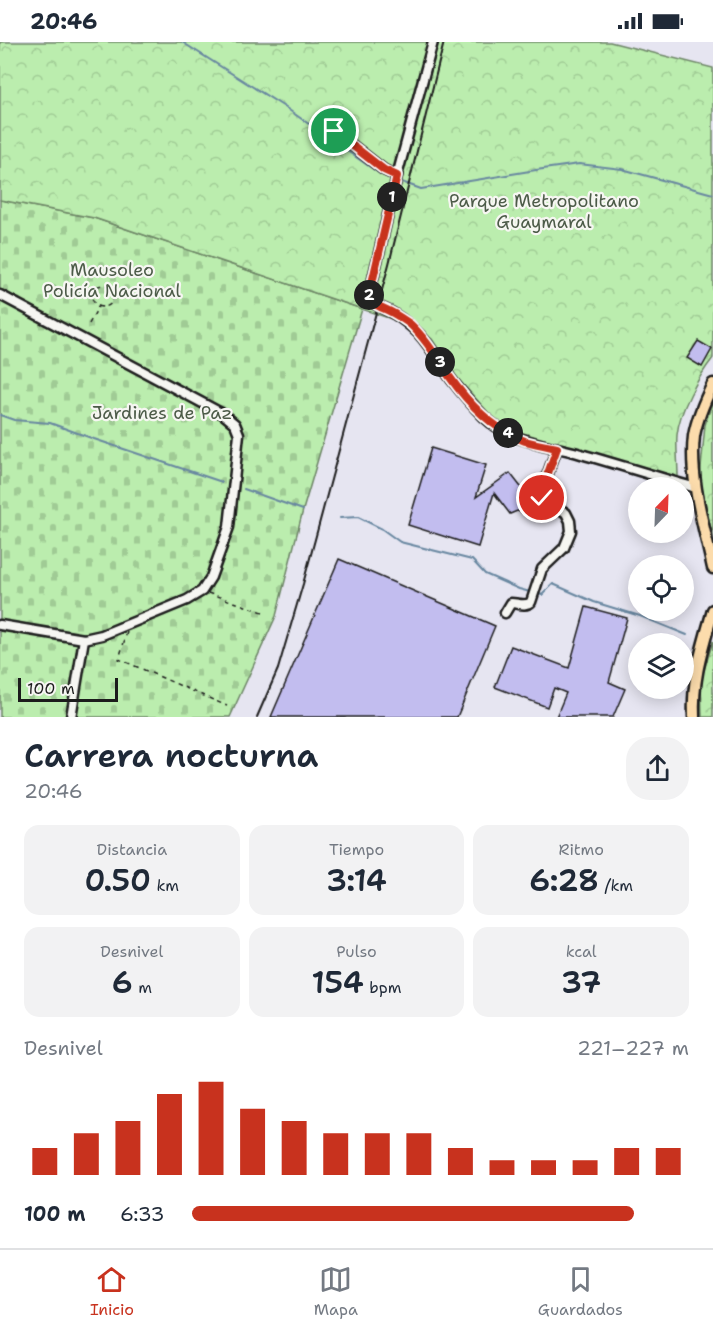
<!DOCTYPE html>
<html lang="es">
<meta charset="utf-8">
<style>
:root{--surface:#fff;--page:#f2f2f3;--text:#1f2937;--muted:#747a83;--line:#e0e1e3;--accent:#c8321e}
body{margin:0;font-family:"Shantell Sans",sans-serif;background:var(--page);color:var(--text);height:100vh;display:flex;flex-direction:column;font-size:22px;white-space:nowrap}
*{box-sizing:border-box;margin:0}
p{font-size:20px;color:var(--muted)}
.icon{flex:none;width:33px;height:33px;fill:none;stroke:currentColor;stroke-width:2;stroke-linecap:round;stroke-linejoin:round}
.map{position:relative;height:675px;overflow:hidden}
.side{display:flex;flex-direction:column;background:var(--surface);flex:1}
.side>*{flex:none}
.needle{width:39px;rotate:23deg}
.controls{position:absolute;left:628px;top:435px;display:grid;gap:12px}
.controls a{display:grid;place-items:center;width:66px;height:66px;border-radius:50%;background:var(--surface);box-shadow:0 3px 15px #0003;font-size:30px}
.scale{position:absolute;left:18px;bottom:15px;width:100px;box-sizing:border-box;padding-left:6px;border:3px solid #1c1c1c;border-top:0;font-size:16px;line-height:21px;white-space:nowrap;color:#1c1c1c;-webkit-text-stroke:4px #f6f6f2;paint-order:stroke}
.pin{position:absolute;display:grid;place-items:center;width:51px;height:51px;color:#fff;margin:-26px;border:3px solid #fff;border-radius:50%;box-shadow:0 2px 6px #0007}
.km{position:absolute;width:30px;height:30px;margin:-15px;border-radius:50%;background:#222;color:#fff;font-size:16px;line-height:30px;text-align:center}
.round{display:grid;place-items:center;flex:none;width:63px;height:63px;border-radius:24px;background:var(--page)}
.overview{display:flex;align-items:center;justify-content:space-between;height:102px;padding:0 24px}
h1{font-size:33px;font-weight:600;line-height:45px}
.metrics{display:grid;grid-template-columns:repeat(3,1fr);gap:9px;height:102px;padding:6px 24px}
.metrics div{display:grid;align-content:center;border-radius:15px;background:var(--page);text-align:center}
.metrics b{font-size:30px;font-weight:600}
.metrics small{font-size:16px;font-weight:400}
.metrics p{font-size:16px}
.chart{height:168px;padding:12px 24px}
.chart p{display:flex;justify-content:space-between}
.chart svg{width:100%;height:108px;margin-top:6px;stroke:var(--accent);stroke-width:6}
ul{padding:0 24px;list-style:none;font-size:20px}
li{display:grid;grid-template-columns:96px 72px 1fr;align-items:center;height:45px}
li i{height:15px;border-radius:8px;background:var(--accent)}
.status{display:flex;justify-content:space-between;align-items:center;height:42px;padding:0 30px;background:var(--surface);direction:ltr}
.status svg{height:16px;fill:currentColor}
.menu{display:flex;justify-content:space-around;align-items:center;height:84px;border-top:2px solid var(--line);background:var(--surface);font-size:16px;color:var(--muted)}
.menu a{display:grid;justify-items:center;gap:3px}
.menu .active{color:var(--accent)}
.map>svg:first-child{display:block}
</style>
<div class="status"><b>20:46</b><svg viewBox="0 0 49 12"><path d="M0 12V9h3v3zM5 12V6h3v6zM10 12V3h3v9zM15 12V0h3v12zM26 1h20v11H26zM47 4h2v5h-2z"/></svg></div>
<div class="map">
<svg width="713" height="675" viewBox="0 0 713 675">
<defs>
<pattern id="cemetery-stones" width="16" height="16" patternUnits="userSpaceOnUse" patternTransform="scale(1.5)"><rect width="16" height="16" fill="#bbedae"/><path d="M2 7V4a2 2 0 0 1 4 0v3zM10 15v-3a2 2 0 0 1 4 0v3z" fill="#a0cb95"/></pattern>
<pattern id="park-crowns" width="20" height="18" patternUnits="userSpaceOnUse" patternTransform="scale(1.5)"><rect width="20" height="18" fill="#bbedae"/><path d="M2 6a3 3 0 1 1 6 0M12 15a3 3 0 1 1 6 0" fill="none" stroke="#a0cb95"/></pattern>
</defs>
<rect width="100%" height="100%" fill="#e6e5f1"/>
<filter id="ink" filterUnits="userSpaceOnUse"><feTurbulence type="fractalNoise" baseFrequency=".0167" numOctaves="2"/><feDisplacementMap in="SourceGraphic" scale="12" xChannelSelector="R" yChannelSelector="G"/><feConvolveMatrix kernelMatrix="1 2 1 2 8 2 1 2 1" color-interpolation-filters="sRGB"/></filter>
<g filter="url(#ink)">
<!-- cemetery -->
<polygon fill="url(#cemetery-stones)" stroke="#6c8465" stroke-width="1.5" points="0,158 94,176 362,267 303,468 276,574 230,675 0,675"/>
<!-- park -->
<g fill="url(#park-crowns)" stroke="#6c8465" stroke-width="1.5">
<path d="M0,0H610L713,26V316C699,334 679,369 677,393C676,406 678,421 678,435L523,391L504,383L489,371L458,337L432,297L418,286L94,176L0,158Z"/>
<polygon points="713,357 713,496 700,437 705,383"/>
<polygon points="713,599 713,675 702,675 701,638"/>
</g>
<g fill="none" stroke-linecap="round" stroke-linejoin="round">
<!-- stream -->
<g stroke="#6887a0" stroke-width="2">
<polyline points="182,0 286,66 380,132 394,137"/>
<polyline points="399,139 421,147 536,128 579,122 622,127 713,152"/>
<polyline points="0,373 14,378 50,381 94,397 222,440"/>
<polyline points="244,447 303,468"/>
<polyline points="340,476 358,475 382,487 400,500 472,518 485,532 519,547 530,550"/>
<polyline points="536,551 542,553 553,542 594,560 640,574 687,593"/>
</g>
</g>
<!-- building -->
<g fill="#c2bdef" stroke="#1c1c1c" stroke-width="1.5">
<polygon points="698,299 712,307 702,325 687,316"/>
<polygon points="431,406 486,423 476,455 510,431 528,454 532,450 536,456 536,463 531,470 527,472 517,469 510,472 494,451 478,505 408,483"/>
<polygon points="339,517 495,584 457,675 271,675"/>
<polygon points="586,565 627,576 609,640 625,647 613,675 556,675 566,651 554,646 547,665 495,645 511,604 569,626"/>
</g>
<g fill="none" stroke-linecap="round" stroke-linejoin="round">
<defs>
<g id="minor">
<path d="M433,0L397,134L369,254C373,265 385,266 394,272C404,278 411,284 419,292C432,306 440,322 451,337C461,350 472,363 484,375C511,401 547,402 581,412C620,423 658,435 696,446"/>
<polyline points="334,89 384,128 397,134"/>
<polyline points="0,253 223,372 235,382 239,392 229,485 211,535 202,549 187,558 102,593 84,597 0,583"/>
<path d="M505,571L511,561C518,561 525,565 531,560L542,527L564,506L571,489L570,479L566,471L560,467L547,463L542,456V448L557,406"/>
<polyline points="71,675 84,597"/>
</g>
<g id="major">
<path d="M713,342C705,358 697,376 694,394C689,437 704,484 713,526"/>
<path d="M694,675C692,635 703,605 713,568"/>
</g>
</defs>
<!-- minor casing -->
<use href="#minor" stroke="#1c1c1c" stroke-width="13"/>
<!-- major casing -->
<use href="#major" stroke="#1c1c1c" stroke-width="15"/>
<!-- path -->
<g stroke="#1c1c1c" stroke-width="1.5" stroke-dasharray="4.5 4.5" stroke-linecap="butt">
<circle cx="103" cy="254" r="11"/>
<polyline points="89,282 98,265"/>
<polyline points="208,551 263,570"/>
<polyline points="127,590 119,617 227,664"/>
</g>
<!-- minor -->
<use href="#minor" stroke="#f6f6f2" stroke-width="8"/>
<!-- major -->
<use href="#major" stroke="#fcdcac" stroke-width="10"/>
<!-- rail -->
<polyline stroke="#1c1c1c" stroke-width="2" points="257,675 278,627 303,542 389,222 444,0"/>
</g>
</g>
<g fill="none" stroke-linecap="round" stroke-linejoin="round" filter="url(#ink)">
<defs>
<path id="route" d="M334,89L384,128L397,134L369,254C373,264 382,265 391,270C397,273 404,278 410,282C426,297 437,316 449,334C468,361 493,388 525,399C536,402 547,404 557,406L542,448V456"/>
</defs>
<!-- route casing -->
<use href="#route" stroke="#fff" stroke-width="12"/>
<!-- route -->
<use href="#route" stroke="#c8321e" stroke-width="8"/>
</g>
<g text-anchor="middle" dominant-baseline="central" stroke-width="4.5" stroke-linejoin="round" paint-order="stroke">
<!-- park labels -->
<g font-size="18" fill="#4c5b48" stroke="#f6f6f2">
<text x="544" y="159">Parque Metropolitano<tspan x="544" dy="21">Guaymaral</tspan></text>
<text x="112" y="228">Mausoleo<tspan x="112" dy="21">Policía Nacional</tspan></text>
<text x="162" y="371">Jardines de Paz</text>
</g>
</g>
</svg>
<div class="controls">
<a><svg class="needle" viewBox="-14 -14 28 28"><path d="M0-13l5 13h-10z" fill="#e53935"/><path d="M0 13l5-13h-10z" fill="#747a83"/></svg></a>
<a><svg class="icon" aria-label="locate" viewBox="0 0 24 24"><circle cx="12" cy="12" r="6"/><path d="M12 2v4M12 18v4M2 12h4M18 12h4"/></svg></a>
<a><svg class="icon" aria-label="layers" viewBox="0 0 24 24"><path d="M12 4l9 5-9 5-9-5zM3 14l9 5 9-5"/></svg></a>
</div>
<div class="scale">100 m</div>
<div class="pin" style="left:334px;top:89px;background:#1e9e55"><svg class="icon" aria-label="arrive" viewBox="0 0 24 24"><path d="M6 21V4h12l-3 4 3 4H6"/></svg></div>
<div class="pin" style="left:542px;top:456px;background:#d93025"><svg class="icon" aria-label="check" viewBox="0 0 24 24"><path d="M5 12l5 5 9-10"/></svg></div>
<b class="km" style="left:392px;top:155px">1</b>
<b class="km" style="left:369px;top:253px">2</b>
<b class="km" style="left:440px;top:320px">3</b>
<b class="km" style="left:508px;top:391px">4</b>
</div>
<section class="side">
<div class="overview"><div><h1>Carrera nocturna</h1><p>20:46</p></div><a class="round"><svg class="icon" aria-label="share" viewBox="0 0 24 24"><path d="M12 15V3M7 8l5-5 5 5M5 13v7h14v-7"/></svg></a></div>
<div class="metrics">
<div><p>Distancia</p><b>0.50<small> km</small></b></div>
<div><p>Tiempo</p><b>3:14</b></div>
<div><p>Ritmo</p><b>6:28<small> /km</small></b></div>
</div>
<div class="metrics">
<div><p>Desnivel</p><b>6<small> m</small></b></div>
<div><p>Pulso</p><b>154<small> bpm</small></b></div>
<div><p>kcal</p><b>37</b></div>
</div>
<div class="chart"><p><span>Desnivel</span>221–227 m</p>
<svg viewBox="0 0 160 44" preserveAspectRatio="none"><path d="M5 44V33M15 44V27M25 44V22M35 44V11M45 44V6M55 44V17M65 44V22M75 44V27M85 44V27M95 44V27M105 44V33M115 44V38M125 44V38M135 44V38M145 44V33M155 44V33"/></svg>
</div>
<ul>
<li><b>100 m</b>6:33<i style="width:89%"></i></li>
</ul>
</section>
<nav class="menu">
<a class="active"><svg class="icon" aria-label="home" viewBox="0 0 24 24"><path d="M3 11l9-7 9 7M6 9v11h12V9"/></svg>Inicio</a>
<a><svg class="icon" aria-label="map" viewBox="0 0 24 24"><path d="M3 6l6-2 6 2 6-2v14l-6 2-6-2-6 2zM9 4v14M15 6v14"/></svg>Mapa</a>
<a><svg class="icon" aria-label="saved" viewBox="0 0 24 24"><path d="M7 4h10v16l-5-4-5 4z"/></svg>Guardados</a>
</nav>
